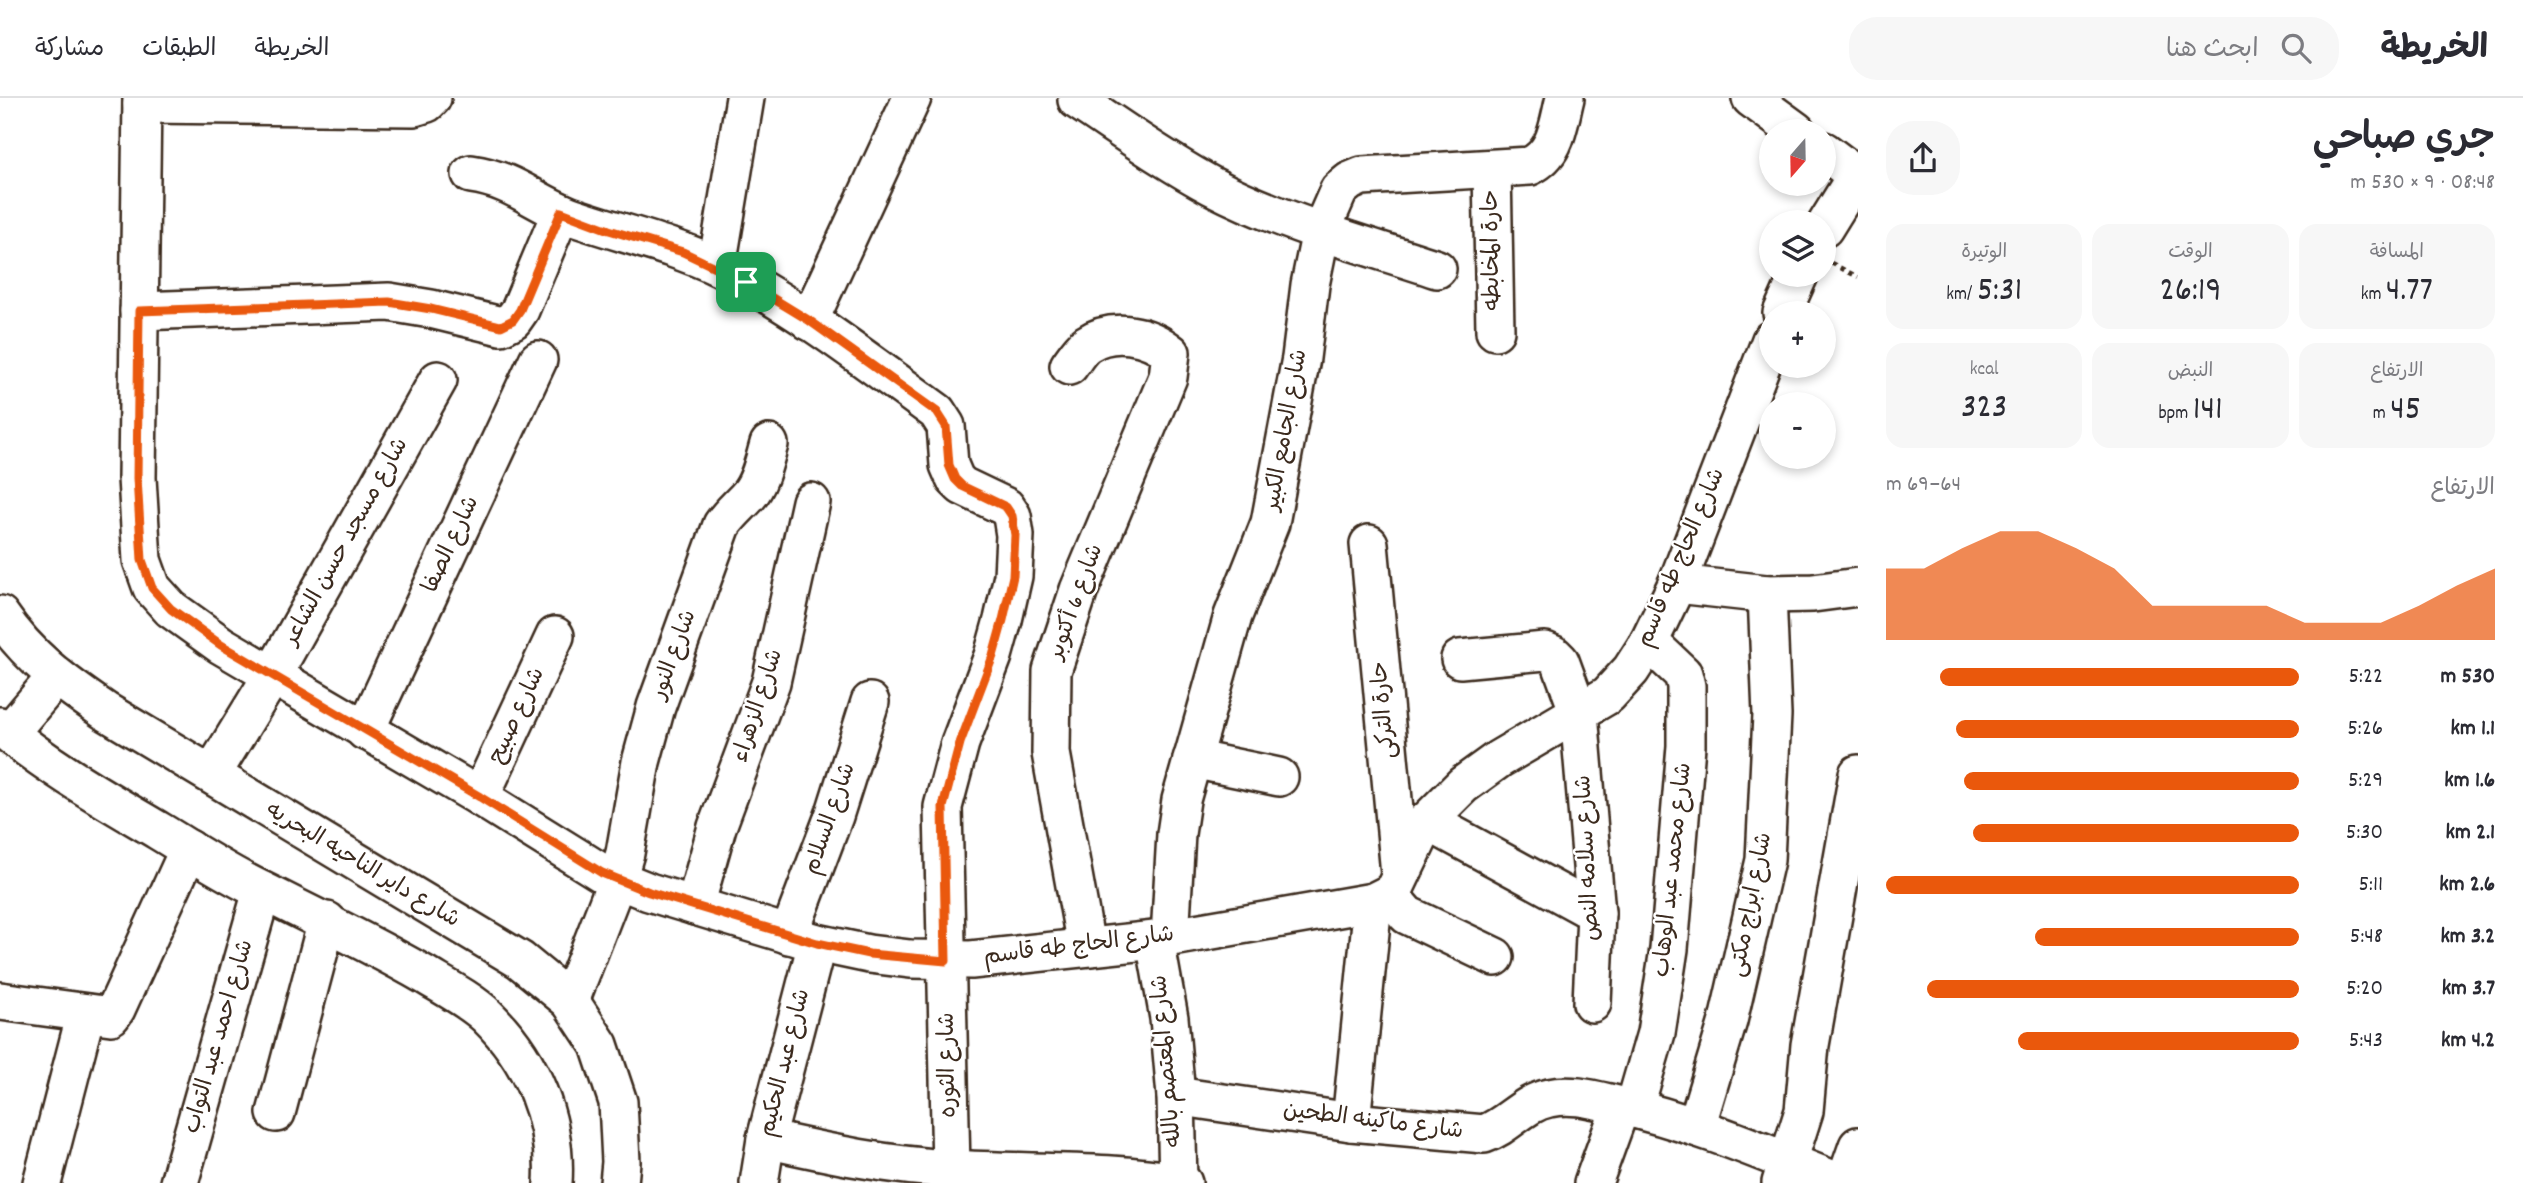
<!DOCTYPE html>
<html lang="ar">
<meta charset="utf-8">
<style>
:root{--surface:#fff;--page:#f7f7f7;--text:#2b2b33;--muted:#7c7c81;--line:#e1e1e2;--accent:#ea580c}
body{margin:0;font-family:Dekko,"Playpen Sans Arabic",sans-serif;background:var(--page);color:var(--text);direction:rtl;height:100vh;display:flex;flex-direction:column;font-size:26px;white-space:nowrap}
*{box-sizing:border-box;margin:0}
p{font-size:23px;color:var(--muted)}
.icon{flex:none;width:38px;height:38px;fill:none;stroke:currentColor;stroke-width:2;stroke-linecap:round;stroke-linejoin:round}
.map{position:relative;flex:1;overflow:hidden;direction:ltr}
.sheet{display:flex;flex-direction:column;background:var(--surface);width:665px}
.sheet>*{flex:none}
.needle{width:46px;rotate:200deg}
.fabs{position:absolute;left:1759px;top:21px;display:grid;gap:14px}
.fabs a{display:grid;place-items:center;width:77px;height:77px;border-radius:50%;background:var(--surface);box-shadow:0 4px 10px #0003;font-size:35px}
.pin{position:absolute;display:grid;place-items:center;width:60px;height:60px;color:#fff;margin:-30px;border-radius:14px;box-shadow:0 4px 10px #0006}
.round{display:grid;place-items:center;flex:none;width:74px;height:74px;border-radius:28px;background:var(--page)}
.headline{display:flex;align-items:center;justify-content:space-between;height:119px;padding:0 28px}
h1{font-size:38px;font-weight:600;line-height:52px}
.metrics{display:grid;grid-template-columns:repeat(3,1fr);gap:10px;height:119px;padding:7px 28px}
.metrics div{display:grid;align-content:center;border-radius:18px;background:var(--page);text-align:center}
.metrics b{font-size:35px;font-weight:600}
.metrics small{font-size:19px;font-weight:400}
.metrics p{font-size:19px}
.chart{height:196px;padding:14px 28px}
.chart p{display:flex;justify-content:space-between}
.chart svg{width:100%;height:126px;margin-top:7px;fill:var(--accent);opacity:.7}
ul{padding:0 28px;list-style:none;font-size:23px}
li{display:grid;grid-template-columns:112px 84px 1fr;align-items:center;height:52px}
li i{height:18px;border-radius:9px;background:var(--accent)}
header{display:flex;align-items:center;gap:42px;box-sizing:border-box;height:98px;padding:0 35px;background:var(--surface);border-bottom:2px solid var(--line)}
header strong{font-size:33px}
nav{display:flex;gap:38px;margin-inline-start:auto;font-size:24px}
.search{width:490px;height:63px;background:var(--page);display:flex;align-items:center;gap:18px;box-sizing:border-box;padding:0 24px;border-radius:28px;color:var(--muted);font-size:26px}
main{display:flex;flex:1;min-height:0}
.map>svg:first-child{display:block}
</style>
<header>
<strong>الخريطة</strong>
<div class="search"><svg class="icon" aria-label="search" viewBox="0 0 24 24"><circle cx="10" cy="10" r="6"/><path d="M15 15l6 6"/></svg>ابحث هنا</div>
<nav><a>الخريطة</a><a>الطبقات</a><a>مشاركة</a></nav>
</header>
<main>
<section class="sheet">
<div class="headline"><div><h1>جري صباحي</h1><p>08:48 · 9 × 530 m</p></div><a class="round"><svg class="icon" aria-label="share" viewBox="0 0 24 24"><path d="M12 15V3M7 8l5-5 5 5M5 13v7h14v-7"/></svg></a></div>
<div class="metrics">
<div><p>المسافة</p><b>4.77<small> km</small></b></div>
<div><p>الوقت</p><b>26:19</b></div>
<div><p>الوتيرة</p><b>5:31<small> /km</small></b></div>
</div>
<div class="metrics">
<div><p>الارتفاع</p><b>45<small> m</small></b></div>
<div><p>النبض</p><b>141<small> bpm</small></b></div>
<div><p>kcal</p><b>323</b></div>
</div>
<div class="chart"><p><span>الارتفاع</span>64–69 m</p>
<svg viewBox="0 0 160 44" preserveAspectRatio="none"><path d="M0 44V19L10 19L20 12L30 6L40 6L50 12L60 19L70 32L80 32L90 32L100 32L110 38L120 38L130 38L140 32L150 25L160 19V44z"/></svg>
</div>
<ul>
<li><b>530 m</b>5:22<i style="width:87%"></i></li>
<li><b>1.1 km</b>5:26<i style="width:83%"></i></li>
<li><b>1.6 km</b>5:29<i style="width:81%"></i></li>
<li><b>2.1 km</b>5:30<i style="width:79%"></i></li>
<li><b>2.6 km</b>5:11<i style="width:100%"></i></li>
<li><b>3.2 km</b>5:48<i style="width:64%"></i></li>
<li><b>3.7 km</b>5:20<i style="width:90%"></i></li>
<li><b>4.2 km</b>5:43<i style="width:68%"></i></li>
</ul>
</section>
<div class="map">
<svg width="1858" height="1085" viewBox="0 0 1858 1085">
<rect width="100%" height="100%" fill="#fff"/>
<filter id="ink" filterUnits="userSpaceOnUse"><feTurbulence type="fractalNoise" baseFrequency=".0143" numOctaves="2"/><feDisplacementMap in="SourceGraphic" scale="14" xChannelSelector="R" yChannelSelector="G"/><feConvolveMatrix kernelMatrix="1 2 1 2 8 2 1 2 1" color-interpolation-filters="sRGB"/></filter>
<g filter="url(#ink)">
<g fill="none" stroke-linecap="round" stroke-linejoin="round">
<defs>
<g id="minor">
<polyline points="142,0 137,380 142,462 152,490 171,511 221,547 480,699 602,775 649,794 817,845 869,856 910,861 971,862 1155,842 1373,804 1389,796 1395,790 1427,723 1463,687 1499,661 1608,597 1631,572 1649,544 1677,486 1771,242"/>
<polyline points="1751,0 1796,33"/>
<path d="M1077,2C1121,31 1165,63 1212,88C1283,125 1362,146 1437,171"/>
<polyline points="142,6 414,9 427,5 432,0"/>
<polyline points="1824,53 1856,77"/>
<polyline points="1492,71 1495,233"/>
<path d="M471,76C513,82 531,102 568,117C618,135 671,146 719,169C797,208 867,263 937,314L946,328L949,367L955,381L962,388L1006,409L1012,418L1015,437L1013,478L1003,522L993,558L960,645L943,709L951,1071"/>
<polyline points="1824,130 1858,75"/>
<polyline points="717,168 745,0"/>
<polyline points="139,213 389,204 431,211 501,228 513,222 520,212 561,114"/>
<polyline points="1782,215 1799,177"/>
<polyline points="809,223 912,0"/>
<path d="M1069,268C1074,261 1080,251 1087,246C1113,229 1148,236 1171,255L1168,279L1079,492L1052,573L1051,655L1086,848"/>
<polyline points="1369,446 1400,776"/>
<polyline points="1677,486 1767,496 1813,495 1858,489"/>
<path d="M0,517C29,560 64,585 105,613L520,862L570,903L599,947L618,1004L621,1064L619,1085"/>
<polyline points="1460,561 1545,553 1554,557 1560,563 1579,615 1596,815 1592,905"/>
<path d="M0,628C48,669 105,701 159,733C194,754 228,777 265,794C319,821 373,847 425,877C445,889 470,902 487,918C532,962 557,1022 553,1085"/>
<polyline points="365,633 538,262"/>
<polyline points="9,635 56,579"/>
<polyline points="1192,661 1279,679"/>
<polyline points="212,676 272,578 438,282"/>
<polyline points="480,699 555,538"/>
<polyline points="1427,723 1596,815"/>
<polyline points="1389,796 1407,817 1495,859"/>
<polyline points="695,808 717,729 771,584 811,404"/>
<polyline points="789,837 834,718 870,604"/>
<path d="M1170,839L1176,736L1181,702L1233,518L1270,425L1301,260L1310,187L1321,133L1339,92L1350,83L1362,78L1530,68C1557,55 1558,27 1565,0"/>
<polyline points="1155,842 1169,920 1176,998 1178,1085"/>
<polyline points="0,903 111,918 116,911 189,751"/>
<path d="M570,903L617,782L625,755L641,664L656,609L722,427C730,415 739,408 748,398C760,385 764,363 769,346"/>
<path d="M1176,998L1351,1024L1484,1036C1508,1028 1523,1005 1549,1000C1570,995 1592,1001 1613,1006C1692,1023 1766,1055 1840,1085"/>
<polyline points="1634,1011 1656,935 1669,851 1686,648 1686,588 1683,576 1649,544"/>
<polyline points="276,1015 327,823"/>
<polyline points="1351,1024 1373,804"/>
<polyline points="1696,1029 1728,923 1765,762 1772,617 1767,496"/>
<path d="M766,1041C828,1055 889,1068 952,1071C1029,1076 1107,1072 1183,1085"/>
<polyline points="42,1085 86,915"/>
<polyline points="179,1085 262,793"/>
<polyline points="759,1085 766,1041 817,845"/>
<polyline points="1593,1085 1621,1008"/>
<polyline points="1781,1085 1804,1013 1810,947 1858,676"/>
<polyline points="1845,1085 1858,1048"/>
</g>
</defs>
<!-- minor casing -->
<use href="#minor" stroke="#3b2a1e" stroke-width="42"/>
<!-- path -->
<polyline stroke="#3b2a1e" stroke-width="4.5" stroke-dasharray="5 5" stroke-linecap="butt" points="1831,165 1858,179"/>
<!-- minor -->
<use href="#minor" stroke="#fff" stroke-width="37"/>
</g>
</g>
<g fill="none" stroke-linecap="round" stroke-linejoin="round" filter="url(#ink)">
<defs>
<polygon id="route" points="561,114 609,132 683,154 746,184 810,223 937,314 946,328 949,367 955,381 962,388 1006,409 1012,418 1015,437 1013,478 1003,522 993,558 960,645 943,709 946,863 869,856 817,845 649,794 602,775 480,699 221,547 171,511 152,490 142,462 137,380 139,213 389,204 431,211 501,228 513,222 520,212"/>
</defs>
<!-- route casing -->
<use href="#route" stroke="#fff" stroke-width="14"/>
<!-- route -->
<use href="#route" stroke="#ea580c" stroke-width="9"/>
</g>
<g text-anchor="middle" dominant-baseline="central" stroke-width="5" stroke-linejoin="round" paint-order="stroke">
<!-- street labels -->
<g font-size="23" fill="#3b2a1e" stroke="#fff">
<text transform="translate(1493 152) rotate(-91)">حارة المخابطه</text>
<text transform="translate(1287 332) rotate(-80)">شارع الجامع الكبير</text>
<text transform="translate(347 444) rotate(-61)">شارع مسجد حسن الشاعر</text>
<text transform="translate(452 447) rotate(-65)">شارع الصفا</text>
<text transform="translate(1682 460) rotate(-67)">شارع الحاج طه قاسم</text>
<text transform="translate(1077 504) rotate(-70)">شارع 6 أكتوبر</text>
<text transform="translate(675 557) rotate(-70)">شارع النور</text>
<text transform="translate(759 608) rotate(-72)">شارع الزهراء</text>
<text transform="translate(1385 612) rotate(-95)">حارة التركى</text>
<text transform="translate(518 618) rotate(-65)">شارع صبيح</text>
<text transform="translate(831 721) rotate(-71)">شارع السلام</text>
<text transform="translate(1589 760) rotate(-93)">شارع سلامه النص</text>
<text transform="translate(362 768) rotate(31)">شارع داير الناحيه البحريه</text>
<text transform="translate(1674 772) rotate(-84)">شارع محمد عبد الوهاب</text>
<text transform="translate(1752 807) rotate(-79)">شارع ابراج مكتى</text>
<text transform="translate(1079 849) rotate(-7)">شارع الحاج طه قاسم</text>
<text transform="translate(220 939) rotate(-74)">شارع احمد عبد التواب</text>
<text transform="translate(1168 963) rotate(-95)">شارع المعتصم بالله</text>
<text transform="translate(786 965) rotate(-76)">شارع عبد الحكيم</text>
<text transform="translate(949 967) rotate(-91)">شارع الثوره</text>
<text transform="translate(1373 1024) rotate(7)">شارع ماكينه الطحين</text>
</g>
</g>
</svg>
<div class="fabs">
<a><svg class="needle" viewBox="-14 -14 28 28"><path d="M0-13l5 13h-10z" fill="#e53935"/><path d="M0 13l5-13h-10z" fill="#7c7c81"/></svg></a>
<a><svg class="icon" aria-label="layers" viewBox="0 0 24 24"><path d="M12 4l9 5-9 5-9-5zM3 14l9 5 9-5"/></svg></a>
<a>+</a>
<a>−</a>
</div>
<div class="pin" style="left:746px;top:184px;background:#1e9e55"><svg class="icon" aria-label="arrive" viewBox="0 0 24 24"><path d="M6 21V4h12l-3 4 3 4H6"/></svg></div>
</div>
</main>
